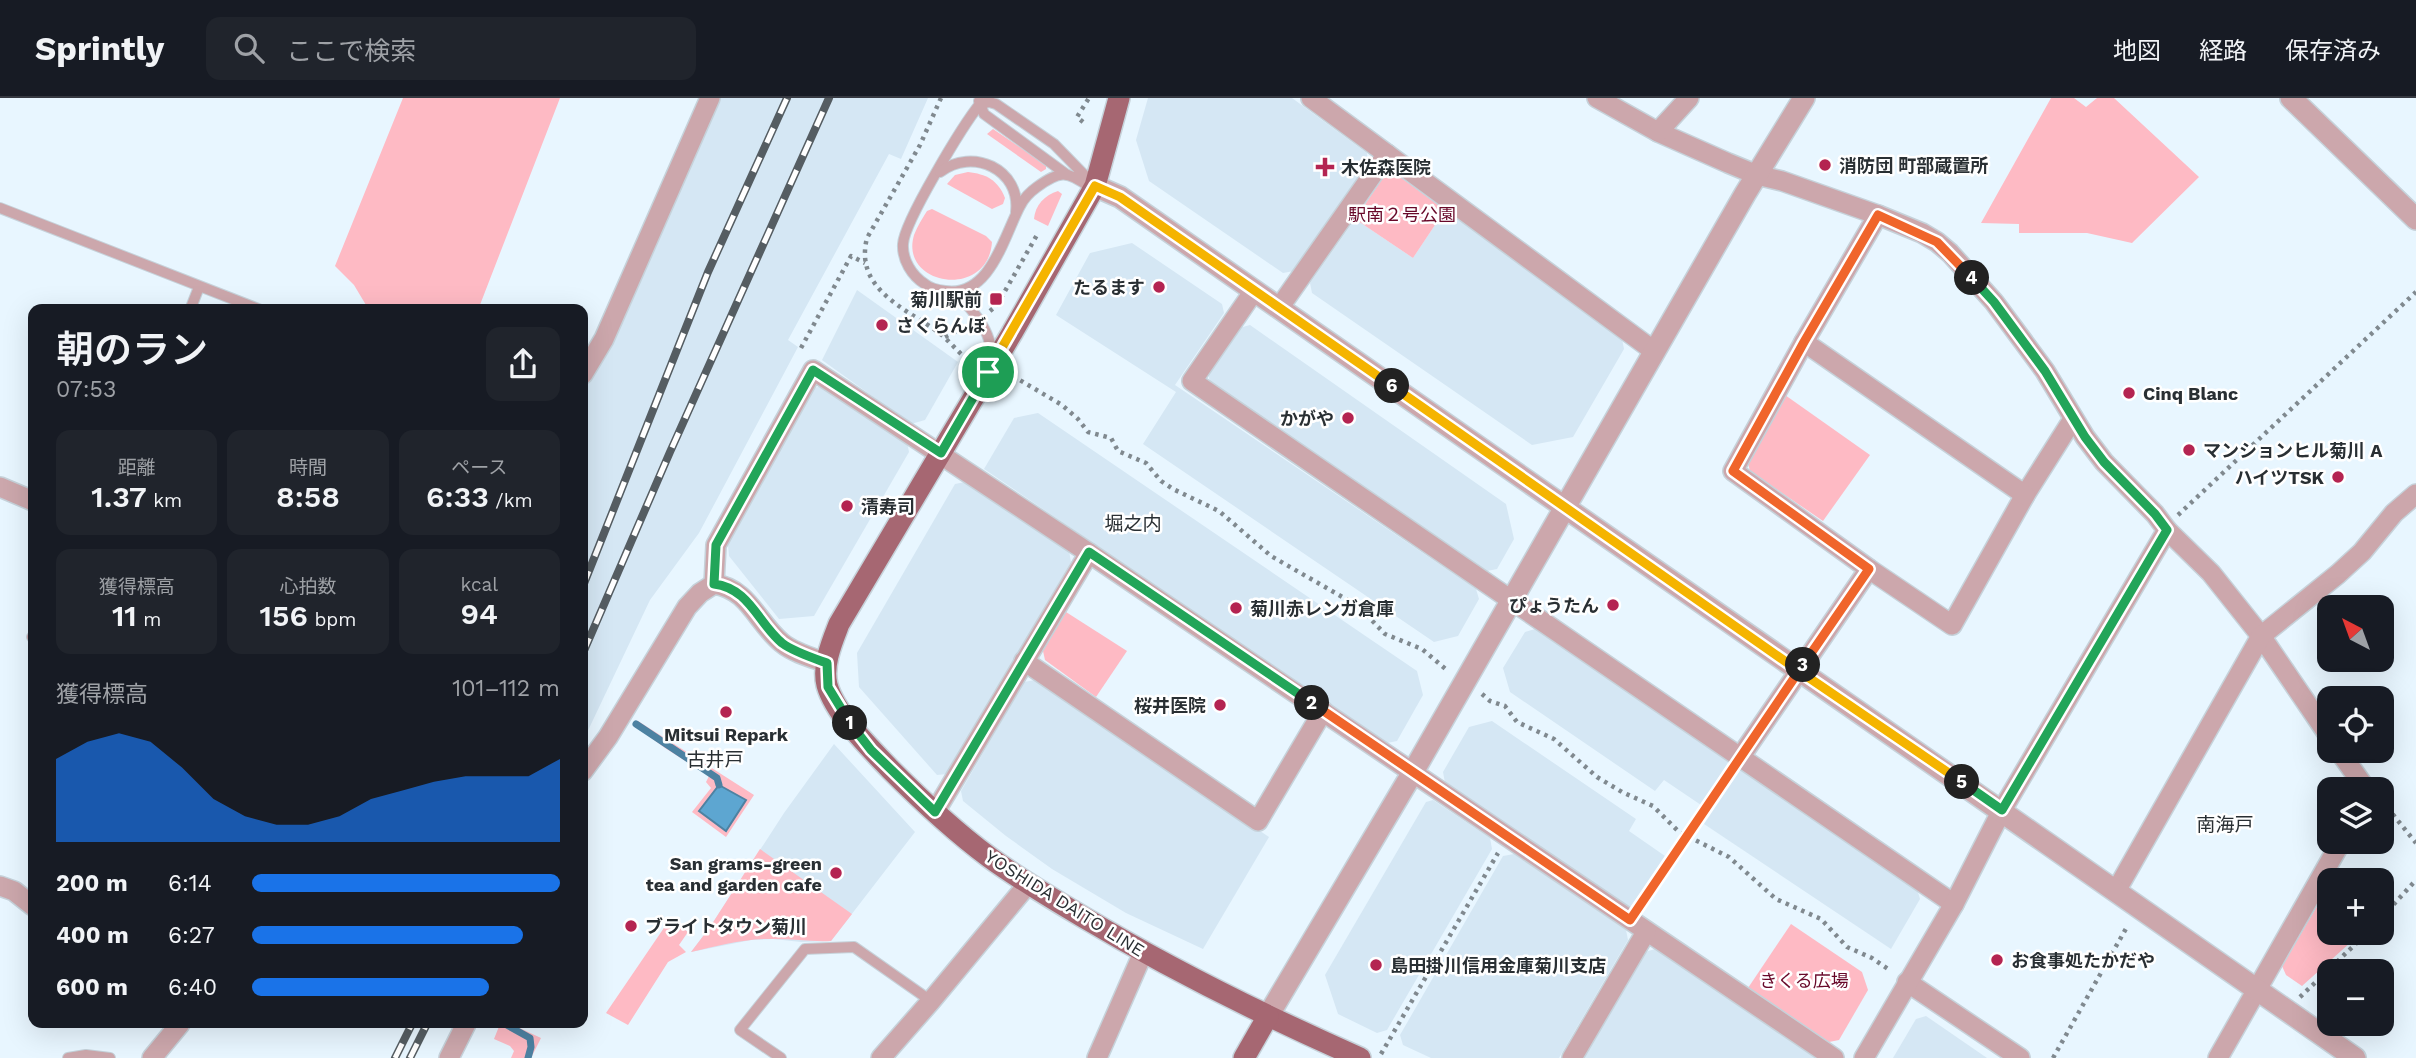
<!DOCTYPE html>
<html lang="ja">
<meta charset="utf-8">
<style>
:root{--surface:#171b24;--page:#20242c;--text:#f1f3f6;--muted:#9ea1a6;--line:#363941;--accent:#1a73e8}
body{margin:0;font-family:"Work Sans","Noto Sans JP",sans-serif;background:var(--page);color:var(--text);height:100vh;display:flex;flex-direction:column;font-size:26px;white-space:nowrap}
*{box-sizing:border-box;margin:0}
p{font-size:23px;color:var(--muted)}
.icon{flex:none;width:38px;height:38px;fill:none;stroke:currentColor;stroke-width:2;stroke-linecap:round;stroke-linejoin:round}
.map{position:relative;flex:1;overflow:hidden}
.drawer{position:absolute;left:28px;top:206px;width:560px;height:724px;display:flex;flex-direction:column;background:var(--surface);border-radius:14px;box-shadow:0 7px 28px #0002}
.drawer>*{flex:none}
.needle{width:46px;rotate:319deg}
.controls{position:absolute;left:2317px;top:497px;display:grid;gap:14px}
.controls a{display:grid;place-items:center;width:77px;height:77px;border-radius:14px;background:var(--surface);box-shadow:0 7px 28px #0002;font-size:35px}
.pin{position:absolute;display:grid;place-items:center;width:60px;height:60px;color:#fff;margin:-30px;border:4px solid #fff;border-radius:50%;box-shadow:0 2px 7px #0007}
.km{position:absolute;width:35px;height:35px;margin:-18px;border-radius:50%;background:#222;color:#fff;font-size:19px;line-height:35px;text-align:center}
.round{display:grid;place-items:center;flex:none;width:74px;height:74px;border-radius:14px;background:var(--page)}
.overview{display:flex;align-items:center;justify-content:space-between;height:119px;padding:0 28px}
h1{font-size:38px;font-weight:600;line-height:52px}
.figures{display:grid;grid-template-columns:repeat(3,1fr);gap:10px;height:119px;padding:7px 28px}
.figures div{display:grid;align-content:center;border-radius:14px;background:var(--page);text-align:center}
.figures b{font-size:30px;font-weight:600}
.figures small{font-size:19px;font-weight:400}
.figures p{font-size:19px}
.chart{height:196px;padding:14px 28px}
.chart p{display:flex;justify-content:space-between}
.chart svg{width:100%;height:126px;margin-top:7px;fill:var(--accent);opacity:.7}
ul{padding:0 28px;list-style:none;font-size:23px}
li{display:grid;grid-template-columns:112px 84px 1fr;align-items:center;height:52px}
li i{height:18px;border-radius:9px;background:var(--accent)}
header{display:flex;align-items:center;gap:42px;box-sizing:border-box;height:98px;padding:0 35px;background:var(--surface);border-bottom:2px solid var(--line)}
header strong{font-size:33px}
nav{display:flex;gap:38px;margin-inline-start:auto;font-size:24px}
.search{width:490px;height:63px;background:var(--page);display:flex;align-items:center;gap:18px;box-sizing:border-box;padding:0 24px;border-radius:14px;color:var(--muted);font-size:26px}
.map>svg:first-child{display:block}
</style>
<header>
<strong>Sprintly</strong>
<div class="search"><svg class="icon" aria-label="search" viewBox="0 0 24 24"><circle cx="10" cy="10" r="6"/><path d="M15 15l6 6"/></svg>ここで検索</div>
<nav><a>地図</a><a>経路</a><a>保存済み</a></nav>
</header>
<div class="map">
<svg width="2416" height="960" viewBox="0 0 2416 960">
<rect width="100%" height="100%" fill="#e8f6ff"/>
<!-- built -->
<g fill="#d5e7f4">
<polygon points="718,0 928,0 901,61 889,56 788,242 798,249 699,435 650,502 583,643 583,305 590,276"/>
<polygon points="1148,0 1292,0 1367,55 1368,66 1294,173 1283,175 1149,83 1136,42"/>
<polygon points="1445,112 1622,241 1624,251 1573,339 1532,347 1312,195 1310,185 1355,121 1413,160"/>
<polygon points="1132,145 1222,206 1224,215 1175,287 1476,491 1479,501 1458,538 1434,544 1143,346 1176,294 1056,217 1090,155"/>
<polygon points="857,192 958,264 925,322 911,326 822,262"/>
<polygon points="1250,227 1506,406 1514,441 1497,471 1487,473 1210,285 1208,275 1239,230"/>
<polygon points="823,288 907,344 909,354 814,518 779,521 729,458 728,447 813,290"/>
<polygon points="1038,315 1417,573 1423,597 1397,643 1387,645 984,371 1014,320"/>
<polygon points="965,384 1069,453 1071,464 947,676 937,677 859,589 857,555 955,386"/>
<polygon points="1535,531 1729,663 1701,707 1664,682 1655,693 1510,594 1503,570 1525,534"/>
<polygon points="1035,582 1269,739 1203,851 1126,815 1052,771 1006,738 963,703 961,693 1024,584"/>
<polygon points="1492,623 1636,721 1629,733 1665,758 1630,810 1445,685 1443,674 1469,629"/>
<polygon points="834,646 915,734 831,843 801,844 773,841 751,842 691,854 710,829 784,715"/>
<polygon points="1741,671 1917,791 1920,801 1891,851 1704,726"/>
<polygon points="1433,702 1490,740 1492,751 1387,932 1377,935 1338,916 1325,877 1426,704"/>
<polygon points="1514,756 1626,832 1628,842 1559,960 1431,960 1403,947 1400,937 1503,758"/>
<polygon points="1655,851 1815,960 1583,960 1645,854"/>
<polygon points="1926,918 1987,960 1893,960 1916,921"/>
</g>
<!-- green -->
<g fill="#febac4">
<polygon points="403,0 560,0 478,212 369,212 354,187 335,168"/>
<polygon points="2051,0 2074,0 2086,9 2097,0 2114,0 2199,79 2132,145 2087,135 2019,135 2019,126 1981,125"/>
<polygon points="993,31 1046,67 1046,71 1041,74 987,36"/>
<path d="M968,74C986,76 998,82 1005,100L1003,106L992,111L947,86L955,77Z"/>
<polygon points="1396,76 1445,112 1413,160 1355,121 1385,77"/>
<path d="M1058,93L1062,96L1048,128L1034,121C1035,107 1045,97 1058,93Z"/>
<path d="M932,111L986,138L992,144C988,202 899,188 914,137C917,129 922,121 927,113Z"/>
<polygon points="1785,297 1870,357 1823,423 1750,373 1747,362"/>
<polygon points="1066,514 1127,553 1096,599 1045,562 1043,553"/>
<polygon points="638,623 754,697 726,739 692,714 711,690 706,684 709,678 665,650 635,628"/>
<path d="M760,751L852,816L831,843C812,844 794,841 774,841C746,840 718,848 691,854L710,829Z"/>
<polygon points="2326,793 2329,795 2329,835 2361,835 2302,888 2286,877 2282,868"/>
<polygon points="670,821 688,834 679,847 686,854 668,864 628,927 606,915"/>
<polygon points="1791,826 1862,874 1868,892 1839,942 1829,944 1748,890"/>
<polygon points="500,926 511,926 541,940 531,960 511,960 514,953 510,948 494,941"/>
</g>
<!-- water -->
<polygon fill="#5da6d1" stroke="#4d82a2" stroke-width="2" points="719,687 746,702 726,733 699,713"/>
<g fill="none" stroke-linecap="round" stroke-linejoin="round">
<!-- stream -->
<g stroke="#4d82a2" stroke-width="7">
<polyline points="636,626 717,680 719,687"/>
<polyline points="505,926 530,940 531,949 528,960"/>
</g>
<defs>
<g id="service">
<polyline points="979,3 984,16 1066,76"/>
<path d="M989,4L996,6L1054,46L1095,88L1089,89C1067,72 1059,73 1037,89C1030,94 1024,100 1020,108C1004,138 990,200 945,193C938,192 931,191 925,186C912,178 902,162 903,146C904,124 963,27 980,6Z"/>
<path d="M940,74C972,49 1021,71 1016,114"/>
<polyline points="0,110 261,212"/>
<path d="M956,195C973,212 996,238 990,263"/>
<polyline points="190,212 199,189"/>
<polyline points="32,539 33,538"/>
<polyline points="68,960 86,957 110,960"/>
<polyline points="781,960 740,932 805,851 854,849 931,903"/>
</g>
<g id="minor">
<polyline points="1311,0 1654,253"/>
<polyline points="1597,0 1658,34 1728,65 1757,77 1782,83 1878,117 1922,135 1937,144 1950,155 1994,204 2045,273 2085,339 2104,364 2155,416 2167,432 2211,475 2261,538 2329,638"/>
<polyline points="1658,34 1689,0"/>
<polyline points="1878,117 1804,244 1733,373 1869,471 1952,527 2025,397 2073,321"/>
<polyline points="1254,193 1192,283 1954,806"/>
<polyline points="1279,210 1387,56"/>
<polyline points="1804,244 2025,397"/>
<polyline points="583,276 604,241 710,0"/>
<polyline points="0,389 33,403"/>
<polyline points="714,486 716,447 813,272 1089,455 1834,960"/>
<polyline points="1024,563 1258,723 1323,613"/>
<polyline points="2339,653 2366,691"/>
<polyline points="1741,658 1869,471"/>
<path d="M583,673L608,639L687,509L700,495L714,486C749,491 757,525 782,545C794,555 813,560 827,565"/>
<polyline points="935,714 1089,455"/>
<polyline points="0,788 14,793 33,808"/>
<polyline points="2116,793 2261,538 2338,476 2362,454 2394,415 2416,396"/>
<polyline points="1907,884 2020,960"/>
<polyline points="152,960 180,926"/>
<polyline points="449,960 466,926"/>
<polyline points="881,960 931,903 1028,786"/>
<polyline points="1097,960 1143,855"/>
<polyline points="1572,960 1646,834"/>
<polyline points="1864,960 1954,806 2002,712 2167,432"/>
<polyline points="2218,960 2341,744"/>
</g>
<g id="tertiary">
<polyline points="2291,0 2416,121"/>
<polyline points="1095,88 1120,99 1279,210 2355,960"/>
<polyline points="1268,918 1413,674 1745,96 1804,0"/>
</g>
<g id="primary">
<path d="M1119,0L1095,88L1012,235L839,526C832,544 822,567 827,587C835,616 870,650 890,671C921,702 954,733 989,759C1019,781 1051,800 1083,819C1172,872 1265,918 1360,960"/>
<polyline points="1244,960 1268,918"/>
</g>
</defs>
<!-- service casing -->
<use href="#service" stroke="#c6d2da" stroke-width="12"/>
<!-- minor casing -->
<use href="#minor" stroke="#c6d2da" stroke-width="22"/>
<!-- tertiary casing -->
<use href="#tertiary" stroke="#c6d2da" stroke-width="24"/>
<!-- primary casing -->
<use href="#primary" stroke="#c6d2da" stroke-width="24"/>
<!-- path -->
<g stroke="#80898f" stroke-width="4.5" stroke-dasharray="3.5 5" stroke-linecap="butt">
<path d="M941,0L920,47L867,140C854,191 905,210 938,234C950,243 959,256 971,264"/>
<polyline points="1083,24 1077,19 1089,0"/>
<polyline points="990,213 997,207 1037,137"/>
<polyline points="945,239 966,228"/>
<polyline points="801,250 851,158 865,165"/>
<polyline points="1013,278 1062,307 1078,321 1088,334 1111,340 1118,353 1146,365 1161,383 1173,391 1219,413 1271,458 1358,508 1385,536 1422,551 1448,573"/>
<polyline points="2178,417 2416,194"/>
<polyline points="1482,596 1490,603 1505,608 1517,624 1554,641 1597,679 1622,694 1653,708 1679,734 1729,759 1776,801 1821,821 1847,849 1872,860 1891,873"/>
<polyline points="2382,703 2416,745"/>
<polyline points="1641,807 1730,675"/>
<polyline points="2382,819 2416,782"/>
<polyline points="2300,899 2367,835"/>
<polyline points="1381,956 1498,755"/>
<polyline points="2053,960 2128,827"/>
</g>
<!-- service -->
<use href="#service" stroke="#cca7ac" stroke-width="10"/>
<!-- minor -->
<use href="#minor" stroke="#cca7ac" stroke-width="19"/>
<!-- tertiary -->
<use href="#tertiary" stroke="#cca7ac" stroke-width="21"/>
<!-- primary -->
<use href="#primary" stroke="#a66772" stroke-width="21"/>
<defs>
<g id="rail">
<polyline points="583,488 708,174 787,0"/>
<polyline points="583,555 670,354 829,0"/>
<polyline points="395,960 412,926"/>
<polyline points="410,960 427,926"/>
</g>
</defs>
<!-- rail casing -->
<use href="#rail" stroke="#555d62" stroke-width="8"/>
<!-- rail -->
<use href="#rail" stroke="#fff" stroke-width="5" stroke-dasharray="16" stroke-linecap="butt"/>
</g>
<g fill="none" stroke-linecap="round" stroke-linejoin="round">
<defs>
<path id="split-1" d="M850,625L828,589L827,565C813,560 794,554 782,545C758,525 749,490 714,486L716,447L813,272L941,355L988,274"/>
<polyline id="split-2" points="850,625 871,652 935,714 1089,454 1312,605"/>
<polyline id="split-3" points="1312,605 1630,822 1803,567"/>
<polyline id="split-4" points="1803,567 1869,471 1733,373 1804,244 1878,117 1937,144 1972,180"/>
<polyline id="split-5" points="1962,684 2002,712 2167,432 2155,416 2104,364 2085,339 2045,273 1994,204 1972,180"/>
<polyline id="split-6" points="1392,288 1799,573 1962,684"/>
<polyline id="split-7" points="988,274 1095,88 1120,99 1392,288"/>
</defs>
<!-- split-1 casing -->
<use href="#split-1" stroke="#fff" stroke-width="14"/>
<!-- split-2 casing -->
<use href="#split-2" stroke="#fff" stroke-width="14"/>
<!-- split-3 casing -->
<use href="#split-3" stroke="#fff" stroke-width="14"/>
<!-- split-4 casing -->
<use href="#split-4" stroke="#fff" stroke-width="14"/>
<!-- split-5 casing -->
<use href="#split-5" stroke="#fff" stroke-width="14"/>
<!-- split-6 casing -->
<use href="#split-6" stroke="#fff" stroke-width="14"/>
<!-- split-7 casing -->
<use href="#split-7" stroke="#fff" stroke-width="14"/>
<!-- split-1 -->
<use href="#split-1" stroke="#22a559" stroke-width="9"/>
<!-- split-2 -->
<use href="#split-2" stroke="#22a559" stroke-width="9"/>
<!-- split-3 -->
<use href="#split-3" stroke="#f0652b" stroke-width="9"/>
<!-- split-4 -->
<use href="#split-4" stroke="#f0652b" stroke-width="9"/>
<!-- split-5 -->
<use href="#split-5" stroke="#22a559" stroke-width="9"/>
<!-- split-6 -->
<use href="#split-6" stroke="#f5b400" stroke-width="9"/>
<!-- split-7 -->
<use href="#split-7" stroke="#f5b400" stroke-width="9"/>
</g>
<!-- markers -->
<g fill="#b42451" stroke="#fff" stroke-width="2.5">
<circle cx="1825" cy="67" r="7"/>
<path d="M1321.5 58.5h7v7h7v7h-7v7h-7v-7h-7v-7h7z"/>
<circle cx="1159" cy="189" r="7"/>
<rect x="989" y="194" width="14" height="14" rx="3.5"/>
<circle cx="882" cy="227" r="7"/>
<circle cx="2129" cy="295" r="7"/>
<circle cx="1348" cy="320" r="7"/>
<circle cx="2189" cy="352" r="7"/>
<circle cx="2338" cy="379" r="7"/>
<circle cx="847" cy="408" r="7"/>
<circle cx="1613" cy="507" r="7"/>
<circle cx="1236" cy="510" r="7"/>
<circle cx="1220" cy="607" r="7"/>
<circle cx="726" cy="614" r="7"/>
<circle cx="836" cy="775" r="7"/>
<circle cx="631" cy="828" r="7"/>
<circle cx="1997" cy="862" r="7"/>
<circle cx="1376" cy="867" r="7"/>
</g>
<g text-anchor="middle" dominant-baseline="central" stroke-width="5" stroke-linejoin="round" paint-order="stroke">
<!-- poi labels -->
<g font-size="18" font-weight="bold" fill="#292f33" stroke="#fff" text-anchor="start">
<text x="1839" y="67">消防団 町部蔵置所</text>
<text x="1341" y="69">木佐森医院</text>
<text x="1145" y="189" text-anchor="end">たるます</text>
<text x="982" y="201" text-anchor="end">菊川駅前</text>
<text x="896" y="227">さくらんぼ</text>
<text x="2143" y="295">Cinq Blanc</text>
<text x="1334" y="320" text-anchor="end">かがや</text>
<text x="2203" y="352">マンションヒル菊川 A</text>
<text x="2324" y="379" text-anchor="end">ハイツTSK</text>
<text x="861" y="408">清寿司</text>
<text x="1599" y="507" text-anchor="end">ぴょうたん</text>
<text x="1250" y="510">菊川赤レンガ倉庫</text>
<text x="1206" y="607" text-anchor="end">桜井医院</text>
<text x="726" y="636" text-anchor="middle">Mitsui Repark</text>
<text x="822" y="765" text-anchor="end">San grams-green<tspan x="822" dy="21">tea and garden cafe</tspan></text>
<text x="645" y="828">ブライトタウン菊川</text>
<text x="2011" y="862">お食事処たかだや</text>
<text x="1390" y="867">島田掛川信用金庫菊川支店</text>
</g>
<!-- park labels -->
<g font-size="18" fill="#680829" stroke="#fff">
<text x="1402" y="116">駅南２号公園</text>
<text x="1804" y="882">きくる広場</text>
</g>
<!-- street labels -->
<g font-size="18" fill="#292f33" stroke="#fff">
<text transform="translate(1065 805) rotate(32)">YOSHIDA DAITO LINE</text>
</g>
<!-- neighbourhood labels -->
<g font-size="19" fill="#292f33" stroke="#fff">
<text x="1133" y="425">堀之内</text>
<text x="715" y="661">古井戸</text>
<text x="2225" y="726">南海戸</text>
</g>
</g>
</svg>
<div class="controls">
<a><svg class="needle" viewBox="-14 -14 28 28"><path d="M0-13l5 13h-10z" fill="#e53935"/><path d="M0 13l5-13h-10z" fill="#9ea1a6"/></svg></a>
<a><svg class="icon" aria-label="locate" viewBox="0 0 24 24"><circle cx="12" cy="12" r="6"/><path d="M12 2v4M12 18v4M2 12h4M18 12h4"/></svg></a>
<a><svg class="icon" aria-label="layers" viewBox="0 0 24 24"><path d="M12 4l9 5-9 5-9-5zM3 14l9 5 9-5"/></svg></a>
<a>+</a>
<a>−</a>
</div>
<div class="pin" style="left:988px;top:274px;background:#1e9e55"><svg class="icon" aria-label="arrive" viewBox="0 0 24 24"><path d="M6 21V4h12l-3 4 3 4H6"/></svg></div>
<b class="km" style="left:850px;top:625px">1</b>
<b class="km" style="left:1312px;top:605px">2</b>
<b class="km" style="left:1803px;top:567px">3</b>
<b class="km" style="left:1972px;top:180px">4</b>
<b class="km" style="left:1962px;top:684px">5</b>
<b class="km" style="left:1392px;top:288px">6</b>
<section class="drawer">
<div class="overview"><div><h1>朝のラン</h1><p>07:53</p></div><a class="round"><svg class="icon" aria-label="share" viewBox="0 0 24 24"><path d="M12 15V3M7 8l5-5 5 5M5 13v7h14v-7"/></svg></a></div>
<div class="figures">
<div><p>距離</p><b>1.37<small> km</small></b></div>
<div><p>時間</p><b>8:58</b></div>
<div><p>ペース</p><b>6:33<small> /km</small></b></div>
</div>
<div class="figures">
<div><p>獲得標高</p><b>11<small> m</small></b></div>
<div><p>心拍数</p><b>156<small> bpm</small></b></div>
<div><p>kcal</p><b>94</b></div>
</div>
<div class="chart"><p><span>獲得標高</span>101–112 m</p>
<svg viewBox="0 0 160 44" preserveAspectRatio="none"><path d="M0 44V15L10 9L20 6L30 9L40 18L50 29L60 35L70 38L80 38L90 35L100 29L110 26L120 23L130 21L140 21L150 21L160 15V44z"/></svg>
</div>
<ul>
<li><b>200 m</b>6:14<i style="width:100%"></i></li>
<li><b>400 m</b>6:27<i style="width:88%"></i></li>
<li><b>600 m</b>6:40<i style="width:77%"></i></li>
</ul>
</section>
</div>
